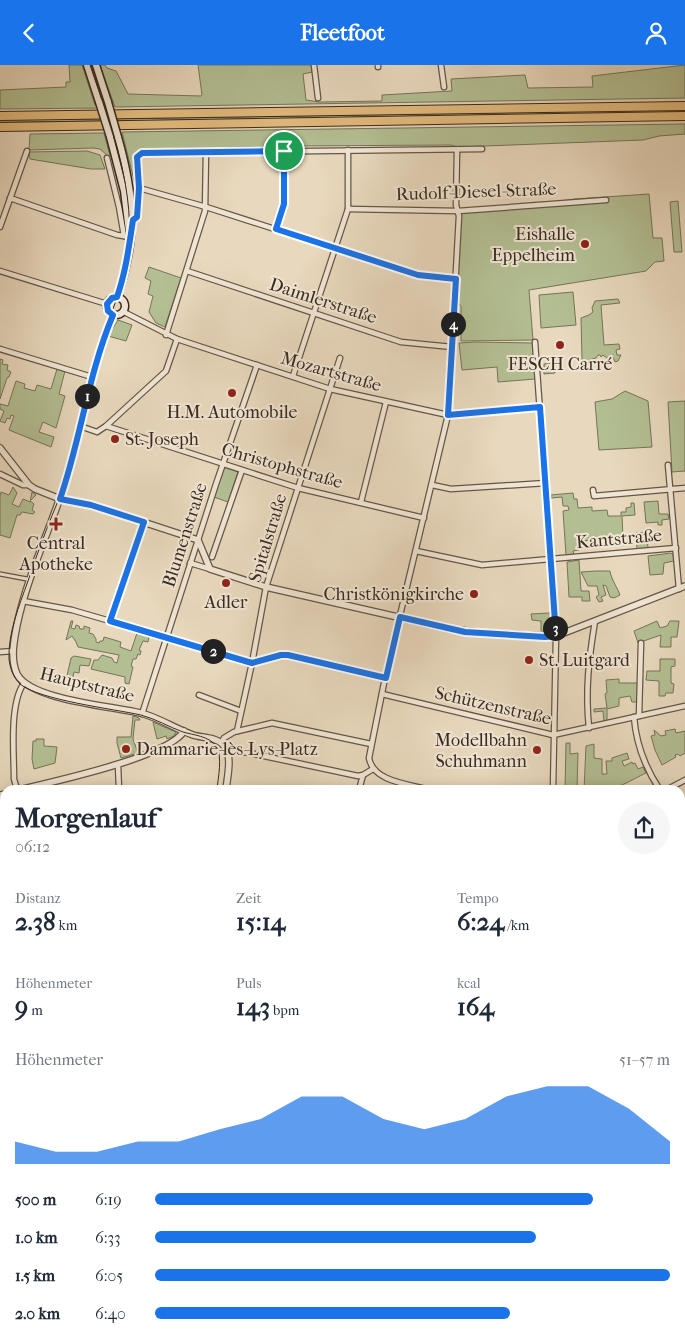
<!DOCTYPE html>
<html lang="de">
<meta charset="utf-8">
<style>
:root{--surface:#fff;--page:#f6f6f7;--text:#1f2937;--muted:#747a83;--accent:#1a73e8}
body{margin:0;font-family:"IM FELL French Canon",serif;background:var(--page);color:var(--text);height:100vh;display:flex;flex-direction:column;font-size:19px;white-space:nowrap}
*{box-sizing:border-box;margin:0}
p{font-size:16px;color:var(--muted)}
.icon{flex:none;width:28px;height:28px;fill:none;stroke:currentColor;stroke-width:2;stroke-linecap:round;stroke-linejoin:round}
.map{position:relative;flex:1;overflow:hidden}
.side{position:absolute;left:0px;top:720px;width:685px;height:556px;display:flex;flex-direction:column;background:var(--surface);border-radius:15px 15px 0 0;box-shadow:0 2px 12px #0003}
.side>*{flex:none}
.pin{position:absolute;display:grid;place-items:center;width:42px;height:42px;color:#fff;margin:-21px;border:2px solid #fff;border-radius:50%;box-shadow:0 1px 5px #0007}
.km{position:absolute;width:25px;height:25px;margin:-12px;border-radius:50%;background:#222;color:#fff;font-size:14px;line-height:25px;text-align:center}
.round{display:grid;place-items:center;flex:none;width:52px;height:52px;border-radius:26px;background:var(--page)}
.overview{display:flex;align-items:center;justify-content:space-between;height:85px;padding:0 15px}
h1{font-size:28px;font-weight:700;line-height:38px}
.metrics{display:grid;grid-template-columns:repeat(3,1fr);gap:8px;height:85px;padding:5px 15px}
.metrics div{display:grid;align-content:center}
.metrics b{font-size:25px;font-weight:700}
.metrics small{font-size:14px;font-weight:400}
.metrics p{font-size:14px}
.chart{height:140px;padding:10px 15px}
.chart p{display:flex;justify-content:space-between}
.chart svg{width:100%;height:90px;margin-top:5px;fill:var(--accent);opacity:.7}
ul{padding:0 15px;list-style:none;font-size:16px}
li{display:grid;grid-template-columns:80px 60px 1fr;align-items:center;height:38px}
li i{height:12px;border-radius:6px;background:var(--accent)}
header{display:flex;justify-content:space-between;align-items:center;height:65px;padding:0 15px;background:var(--accent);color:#fff;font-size:22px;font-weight:700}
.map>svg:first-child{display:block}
</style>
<header><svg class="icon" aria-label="back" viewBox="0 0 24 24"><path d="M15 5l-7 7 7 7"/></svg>Fleetfoot<svg class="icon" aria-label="person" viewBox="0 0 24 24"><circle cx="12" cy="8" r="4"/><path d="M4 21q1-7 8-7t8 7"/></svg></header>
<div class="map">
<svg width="685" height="1276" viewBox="0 0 685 1276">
<rect width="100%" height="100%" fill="#e8d8bd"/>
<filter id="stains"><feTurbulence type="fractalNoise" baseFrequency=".004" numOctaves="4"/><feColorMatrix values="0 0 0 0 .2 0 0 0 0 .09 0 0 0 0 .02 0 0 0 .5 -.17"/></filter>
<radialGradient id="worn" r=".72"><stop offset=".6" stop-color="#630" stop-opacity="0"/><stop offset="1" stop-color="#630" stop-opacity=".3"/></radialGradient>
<!-- green -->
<g fill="#b3bf93" stroke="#76745a">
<polygon points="69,0 82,0 95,40 100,40 101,43 0,44 0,25 66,22 66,17 70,17"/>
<polygon points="100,0 105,0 107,3 116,6 128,29 201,31 202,30 198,0 311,0 312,7 303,9 306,35 319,37 382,36 382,30 452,26 451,14 525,10 528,23 593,22 592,11 685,0 685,33 115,42"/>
<polygon points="685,45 685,47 119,56 118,54"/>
<polygon points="100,54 100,56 0,57 0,55"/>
<path d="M685,59V69L659,71L643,75L459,82L450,80L295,81L144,84C127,92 134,103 137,119H135L122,67Z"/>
<polygon points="104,68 110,91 108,91 100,84 93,83 29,85 30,69"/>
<polygon points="87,86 100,90 105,104 91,104 30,94 29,87"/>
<polygon points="649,129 653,173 662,173 664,196 655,197 646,206 529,225 533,275 461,276 461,241 457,237 460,148 526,141 575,134"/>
<polygon points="678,136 682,187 674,187 670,137"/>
<polygon points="149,202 181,213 165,262 156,258 149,247 153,231 148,229 151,216 145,213"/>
<polygon points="573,227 576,260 541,263 539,230"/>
<polygon points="618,234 620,238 601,240 604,280 619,279 620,284 616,285 617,290 621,290 618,296 615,297 613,292 607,293 603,290 601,292 600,290 598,290 596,293 589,295 588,298 584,298 582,294 581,253 589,250 593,247 592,243 595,236"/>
<polygon points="118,255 132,260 126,276 108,271"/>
<polygon points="474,277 533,278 535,314 498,317 497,302 462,305 459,278"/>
<polygon points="0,294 3,295 2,299 8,300 7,305 11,307 9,312 7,313 0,334"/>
<polygon points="554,298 555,308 544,309 544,299"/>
<polygon points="57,304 65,306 59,329 65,331 56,363 43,357 39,367 54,372 51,382 9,365 14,351 11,350 10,354 7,353 5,358 0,356 4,346 0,344 0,339 8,341 16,316 25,319 24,323 35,326 37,320 51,324"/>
<polygon points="625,326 648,336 652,382 599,385 595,337 612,334"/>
<polygon points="685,336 685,406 672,407 668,337"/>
<polygon points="223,402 238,407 228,437 214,432"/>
<polygon points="13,422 17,428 12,439 19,442 23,434 30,437 32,427 36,430 30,436 34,439 32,445 35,447 33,449 22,447 20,450 17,450 10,473 0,470 0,431 1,427 9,430"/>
<polygon points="573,428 574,434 577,434 578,443 592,442 592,446 607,445 608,451 621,451 621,447 626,447 626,443 631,442 631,438 634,438 635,450 622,451 623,472 611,473 611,477 596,478 596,474 578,477 579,485 573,486 574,489 566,490 563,446 569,445 568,441 563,441 562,432 551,433 551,430"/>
<polygon points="658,436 659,449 668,449 669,454 662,455 662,460 658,460 658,457 646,458 644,437"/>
<polygon points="647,467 648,484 637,484 636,468"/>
<polygon points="671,488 674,491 674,496 664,498 663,509 650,510 648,491"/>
<polygon points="579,495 581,526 589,526 590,536 582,536 582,532 569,532 567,497"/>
<path d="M596,506H610C611,514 617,522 620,530L614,533L610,532L606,521L603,520L606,530L601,532L603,536L599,537L596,532L599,530L597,521H588L581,507Z"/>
<polygon points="549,548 552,549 553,564 550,567 541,566 541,556 532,555 531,549"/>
<polygon points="71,556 73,556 71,563 75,564 76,560 79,561 80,564 84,564 84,561 90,563 89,568 93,569 96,574 96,577 99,578 100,576 103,576 104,572 121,577 120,582 131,586 137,568 149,572 148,577 143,576 139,585 141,586 140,590 138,589 136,594 133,594 131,601 133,602 129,619 125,618 125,612 91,604 94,595 98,595 102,590 112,593 114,597 117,598 119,590 78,582 76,577 72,571 66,575"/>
<polygon points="657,556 660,563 667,561 670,556 679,556 677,572 671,572 671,582 660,582 661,570 638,578 634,566"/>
<polygon points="74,591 91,594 89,601 80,600 79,608 74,607 72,616 66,615 71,593"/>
<polygon points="660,594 675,594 675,601 671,602 671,618 674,619 673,628 666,628 665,631 659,631 659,616 646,615 647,606 660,606"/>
<polygon points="619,614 619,618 638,618 637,637 632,637 630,631 619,633 619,641 607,644 607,655 604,656 603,646 594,647 594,644 607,643 605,629 607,628 606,615"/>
<polygon points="133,651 139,653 140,655 135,655 133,674 138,688 121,693 117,678 117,672 131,672"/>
<polygon points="153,657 176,667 174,671 167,674 166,671 157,674"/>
<polygon points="675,664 676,668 685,666 685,688 680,691 678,689 675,690 676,692 662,700 655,685 651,671 655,670 654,665 661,671 666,670 665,666"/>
<polygon points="36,674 44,674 44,681 57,682 55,698 34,704 32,694 33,676 36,676"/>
<polygon points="566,678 570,678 570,689 578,688 577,725 565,725"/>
<path d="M594,679V693L602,694V709H607L606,696H612V693L627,688L629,694L622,696L624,701L632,697L633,699L635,698L638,704L643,702L646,708C631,715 617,725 601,725V721H593V725H584L586,681Z"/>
<rect x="680" y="794" width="5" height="64"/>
<polygon points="680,947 685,949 685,1030 681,1029 680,1019"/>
<polygon points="680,1112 685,1113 685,1203 680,1202"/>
</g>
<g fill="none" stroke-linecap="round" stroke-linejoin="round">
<defs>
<polyline id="pedestrian" points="0,509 27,514"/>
<g id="minor">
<polyline points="314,0 318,33"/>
<polyline points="378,0 378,2"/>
<polyline points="441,0 444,22"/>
<polyline points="107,93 119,142 124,171"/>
<polyline points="139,123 206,142 418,210 455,214"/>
<polyline points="10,133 117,170 130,172"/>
<polyline points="348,144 458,146 606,135"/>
<path d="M133,155L137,152C141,133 138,112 137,92L142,88L482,84"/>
<polyline points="0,162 27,86"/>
<polyline points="276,164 284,139 284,86"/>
<polyline points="0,206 107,239"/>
<polyline points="187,206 401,277 452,282"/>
<polyline points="124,247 177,274 330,324 448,350 540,342"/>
<polyline points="166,270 205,146 206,87"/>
<polyline points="535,277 556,571 553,725"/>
<polyline points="0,284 92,312"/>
<polyline points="293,311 348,144 348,85"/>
<polyline points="80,361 97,367 106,361 166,306 177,274"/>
<polyline points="106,361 298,423 424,453"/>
<polyline points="668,400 679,524"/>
<polyline points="0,409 23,420 29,420"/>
<polyline points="432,420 451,424 546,418"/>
<polyline points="593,425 594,431 685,423"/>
<polyline points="361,437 386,337"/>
<polyline points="416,486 482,500 676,483"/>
<polyline points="212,492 242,405"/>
<polyline points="190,498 210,504"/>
<polyline points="23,536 72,545 110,556 252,598"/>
<polyline points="110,556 144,457"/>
<polyline points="0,587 13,586"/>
<polyline points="252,598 281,590 288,590 385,613"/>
<polyline points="382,629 553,670 685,641"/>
<polyline points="199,630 241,646"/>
<polyline points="142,649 216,419 257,300"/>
<polyline points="639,651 641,578"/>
<path d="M634,652C636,678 646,704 660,725"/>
<path d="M589,663C585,625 589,593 595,556"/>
<polyline points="237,666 252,598 266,522 340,293"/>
<polyline points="221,678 224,673 234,667 272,658 371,679"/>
<polyline points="227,685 250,688 358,711 363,710 373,704"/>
<polyline points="118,700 119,725"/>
<path d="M20,725L16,721L14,714C14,688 9,639 24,618"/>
<polyline points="359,725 363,710"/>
<path d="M430,725C409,719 373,717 369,693L385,613L448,350L459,151L456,140L457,85"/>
<polyline points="666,725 685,715"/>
<polyline points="680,793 685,793"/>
<polyline points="680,942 685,944"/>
<polyline points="0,1068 5,1064"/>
<polyline points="565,1276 566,1271"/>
</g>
<g id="tertiary">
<path d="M113,250C90,305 83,365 64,421C49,467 27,512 17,560C14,575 10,594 17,609C31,636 115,641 144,649C161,654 176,664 193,670C202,673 218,672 224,681C233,690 227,713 226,725"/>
<polyline points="0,383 29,420 35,424 60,434 91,440 198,475 210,504 266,522 450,564 484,568 545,571 556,571 685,521"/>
<path d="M19,725C51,717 169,692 184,666"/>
<polyline points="0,730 5,729"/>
<polyline points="279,1271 282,1276"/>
</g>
<g id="secondary">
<polyline points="87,0 99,37"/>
<polyline points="96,0 108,37"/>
<polyline points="110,72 124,126 129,166"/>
<circle cx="116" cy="241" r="9"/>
<path d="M117,232C138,172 135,132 118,72"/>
</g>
<g id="motorway">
<polyline points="0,51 685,41"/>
<polyline points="0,62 685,51"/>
</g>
</defs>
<!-- pedestrian casing -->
<use href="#pedestrian" stroke="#655647" stroke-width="5.5"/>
<!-- minor casing -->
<use href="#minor" stroke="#655647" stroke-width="7"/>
<!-- tertiary casing -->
<use href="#tertiary" stroke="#655647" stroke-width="8"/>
<!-- secondary casing -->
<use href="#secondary" stroke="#392a20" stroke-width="9"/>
<!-- motorway casing -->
<use href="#motorway" stroke="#392a20" stroke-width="10"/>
<!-- pedestrian -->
<use href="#pedestrian" stroke="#f0e6d4" stroke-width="3"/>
<!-- minor -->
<use href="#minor" stroke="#f0e6d4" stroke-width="4.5"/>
<!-- tertiary -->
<use href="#tertiary" stroke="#f0e6d4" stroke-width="5.5"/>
<!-- secondary -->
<use href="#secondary" stroke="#f0e6d4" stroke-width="6"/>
<!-- motorway -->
<use href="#motorway" stroke="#e4bc7e" stroke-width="8"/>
<!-- tram -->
<path stroke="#392a20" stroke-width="1" d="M90,0C110,60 138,129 127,193C120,233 102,270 91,309C80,351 73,395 58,436C47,462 37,489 28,516C19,541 8,568 9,594C10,603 13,612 20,619C39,635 114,644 141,650C156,654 169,662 183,667C193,670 209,671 216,681C223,692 218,712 217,725"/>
<defs>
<g id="secondary-bridge">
<polyline points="99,37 110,72"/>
<polyline points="108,37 118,72"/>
</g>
</defs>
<!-- secondary-bridge casing -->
<use href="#secondary-bridge" stroke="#392a20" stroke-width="9" stroke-linecap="butt"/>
<!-- secondary-bridge -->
<use href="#secondary-bridge" stroke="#f0e6d4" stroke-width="6"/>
</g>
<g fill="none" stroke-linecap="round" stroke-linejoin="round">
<defs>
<path id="route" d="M284,86V139L276,164L418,210L456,214L448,350L540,342L556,571L545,572L465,567L400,552L386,613L288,590H281L252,598L110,556L144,457L91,440L60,434C81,374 88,309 113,250L108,246L107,239L112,233L117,232C126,206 129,181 133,155L137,152L139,123L137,92L142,88Z"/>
</defs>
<!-- route casing -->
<use href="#route" stroke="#fff" stroke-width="10"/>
<!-- route -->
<use href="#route" stroke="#1a73e8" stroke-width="6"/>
</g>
<!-- markers -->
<g fill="#8f2418" stroke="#f0e6d4" stroke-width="2">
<circle cx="585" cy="179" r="5"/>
<circle cx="560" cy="280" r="5"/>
<circle cx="232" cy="328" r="5"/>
<circle cx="115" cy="374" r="5"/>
<path d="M53.5 451.5h5v5h5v5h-5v5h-5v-5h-5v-5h5z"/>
<circle cx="226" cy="518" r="5"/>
<circle cx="474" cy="529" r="5"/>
<circle cx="529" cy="595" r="5"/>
<circle cx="126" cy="684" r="5"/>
<circle cx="537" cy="685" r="5"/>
</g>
<g text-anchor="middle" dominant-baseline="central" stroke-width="4" stroke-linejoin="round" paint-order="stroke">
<!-- street labels -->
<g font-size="18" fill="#392a20" stroke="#f0e6d4">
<text transform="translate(476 127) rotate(-2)">Rudolf-Diesel-Straße</text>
<text transform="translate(323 236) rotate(18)">Daimlerstraße</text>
<text transform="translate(331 307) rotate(16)">Mozartstraße</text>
<text transform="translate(282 401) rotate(16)">Christophstraße</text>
<text transform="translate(185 470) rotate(-72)">Blumenstraße</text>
<text transform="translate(268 473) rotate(-73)">Spitalstraße</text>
<text transform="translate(619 474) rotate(-5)">Kantstraße</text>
<text transform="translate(87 620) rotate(14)">Hauptstraße</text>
<text transform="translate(493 641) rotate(13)">Schützenstraße</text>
</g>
<!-- poi labels -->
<g font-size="18" fill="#392a20" stroke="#f0e6d4">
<text x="575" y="169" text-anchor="end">Eishalle<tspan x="575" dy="21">Eppelheim</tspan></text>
<text x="560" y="299">FESCH Carré</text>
<text x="232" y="347">H.M. Automobile</text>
<text x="125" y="374" text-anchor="start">St. Joseph</text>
<text x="56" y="478">Central<tspan x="56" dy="21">Apotheke</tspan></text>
<text x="464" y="529" text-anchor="end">Christkönigkirche</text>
<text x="226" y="537">Adler</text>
<text x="539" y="595" text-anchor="start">St. Luitgard</text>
<text x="527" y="675" text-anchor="end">Modellbahn<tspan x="527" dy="21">Schuhmann</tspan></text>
<text x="136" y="684" text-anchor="start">Dammarie-lès-Lys-Platz</text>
</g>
</g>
<rect width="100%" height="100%" filter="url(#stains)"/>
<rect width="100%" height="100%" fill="url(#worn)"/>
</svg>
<div class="pin" style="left:284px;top:86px;background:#1e9e55"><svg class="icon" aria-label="arrive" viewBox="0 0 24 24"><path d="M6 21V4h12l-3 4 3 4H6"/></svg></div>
<b class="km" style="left:87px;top:331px">1</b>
<b class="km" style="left:213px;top:586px">2</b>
<b class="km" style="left:555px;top:563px">3</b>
<b class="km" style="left:453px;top:259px">4</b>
<section class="side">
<div class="overview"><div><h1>Morgenlauf</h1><p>06:12</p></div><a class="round"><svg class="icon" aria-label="share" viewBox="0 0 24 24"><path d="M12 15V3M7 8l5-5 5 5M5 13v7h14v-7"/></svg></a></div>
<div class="metrics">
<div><p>Distanz</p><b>2.38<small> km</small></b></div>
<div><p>Zeit</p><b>15:14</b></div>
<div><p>Tempo</p><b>6:24<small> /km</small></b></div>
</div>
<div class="metrics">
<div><p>Höhenmeter</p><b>9<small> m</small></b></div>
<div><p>Puls</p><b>143<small> bpm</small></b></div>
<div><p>kcal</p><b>164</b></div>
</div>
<div class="chart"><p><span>Höhenmeter</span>51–57 m</p>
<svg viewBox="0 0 160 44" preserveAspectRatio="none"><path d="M0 44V33L10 38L20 38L30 33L40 33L50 27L60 22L70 11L80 11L90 22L100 27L110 22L120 11L130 6L140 6L150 17L160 33V44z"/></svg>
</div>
<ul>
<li><b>500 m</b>6:19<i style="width:85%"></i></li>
<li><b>1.0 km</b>6:33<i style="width:74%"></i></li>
<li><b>1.5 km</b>6:05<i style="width:100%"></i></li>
<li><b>2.0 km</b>6:40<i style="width:69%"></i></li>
</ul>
</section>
</div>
